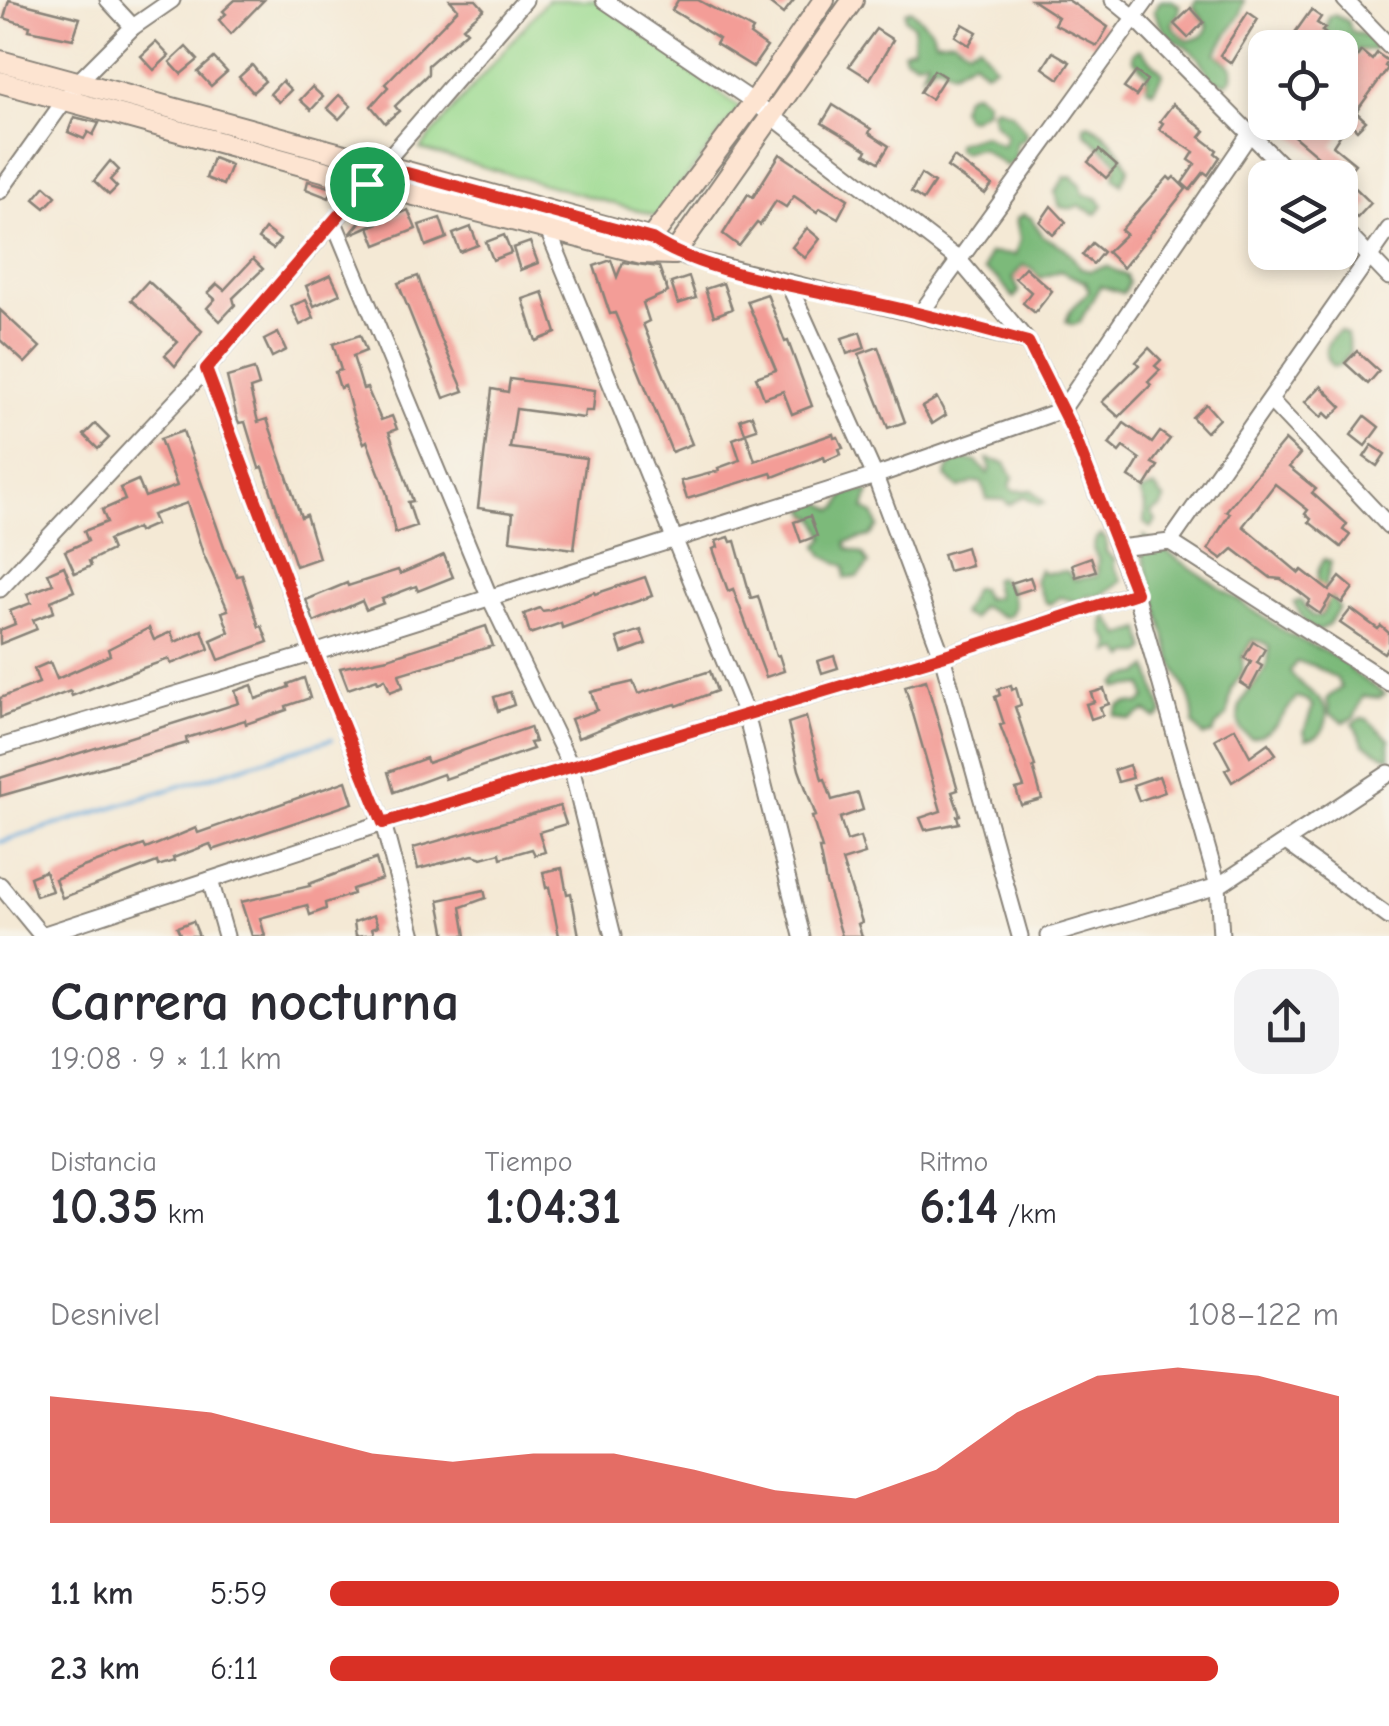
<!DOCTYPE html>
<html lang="es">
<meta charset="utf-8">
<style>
:root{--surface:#fff;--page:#f2f2f3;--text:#2b2b33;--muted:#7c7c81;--accent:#d93025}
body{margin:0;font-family:"Comic Neue",sans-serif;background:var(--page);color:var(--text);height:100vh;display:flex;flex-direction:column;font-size:38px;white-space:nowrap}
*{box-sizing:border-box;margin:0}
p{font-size:32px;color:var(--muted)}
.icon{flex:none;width:55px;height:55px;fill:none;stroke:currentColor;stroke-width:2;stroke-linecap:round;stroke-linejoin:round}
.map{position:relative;height:936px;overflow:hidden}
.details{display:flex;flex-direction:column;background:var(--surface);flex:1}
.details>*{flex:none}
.buttons{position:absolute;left:1248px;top:30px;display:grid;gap:20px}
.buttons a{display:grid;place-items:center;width:110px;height:110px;border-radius:20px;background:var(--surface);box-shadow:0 5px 15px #0003;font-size:50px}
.pin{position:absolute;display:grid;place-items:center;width:85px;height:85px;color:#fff;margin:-42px;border:5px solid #fff;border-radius:50%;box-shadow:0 2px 10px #0007}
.round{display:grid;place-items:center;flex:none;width:105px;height:105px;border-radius:30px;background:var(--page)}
.head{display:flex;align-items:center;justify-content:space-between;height:170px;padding:0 50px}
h1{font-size:55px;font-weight:700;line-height:75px}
.metrics{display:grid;grid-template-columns:repeat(3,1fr);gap:15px;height:170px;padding:10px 50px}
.metrics div{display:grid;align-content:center}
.metrics b{font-size:50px;font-weight:700}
.metrics small{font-size:28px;font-weight:400}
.metrics p{font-size:28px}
.chart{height:280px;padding:20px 50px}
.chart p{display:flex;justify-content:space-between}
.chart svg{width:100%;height:180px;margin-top:10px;fill:var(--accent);opacity:.7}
ul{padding:0 50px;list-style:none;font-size:32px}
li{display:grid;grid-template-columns:160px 120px 1fr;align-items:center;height:75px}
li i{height:25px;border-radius:12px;background:var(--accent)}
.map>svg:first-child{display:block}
</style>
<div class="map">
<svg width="1389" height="936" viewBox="0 0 1389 936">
<rect width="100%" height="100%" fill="#f7f3e8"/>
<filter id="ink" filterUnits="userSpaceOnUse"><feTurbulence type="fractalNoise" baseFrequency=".01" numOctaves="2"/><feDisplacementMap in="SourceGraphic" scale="20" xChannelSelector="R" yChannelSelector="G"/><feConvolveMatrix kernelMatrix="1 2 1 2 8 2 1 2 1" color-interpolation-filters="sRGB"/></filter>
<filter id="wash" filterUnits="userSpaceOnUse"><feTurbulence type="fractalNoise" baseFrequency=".0048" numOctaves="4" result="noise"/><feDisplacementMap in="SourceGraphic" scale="40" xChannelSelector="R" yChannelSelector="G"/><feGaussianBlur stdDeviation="2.25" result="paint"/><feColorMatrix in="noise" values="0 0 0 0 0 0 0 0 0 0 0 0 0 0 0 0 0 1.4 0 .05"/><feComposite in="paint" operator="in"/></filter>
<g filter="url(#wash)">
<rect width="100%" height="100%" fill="#f4e9d5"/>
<!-- green -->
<polygon fill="#9bda90" stroke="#5c7b56" stroke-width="2.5" points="547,0 598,0 740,108 657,216 420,149"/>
<!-- forest -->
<g fill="#7cba7a" stroke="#4c6b4b" stroke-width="2.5">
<path d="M1161,0H1171L1179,5V13L1172,22L1174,29L1188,41L1203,36L1208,26L1193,6L1196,0H1244L1241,13L1216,53L1233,68L1232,78L1227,83L1212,80C1206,73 1205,65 1199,58C1182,38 1166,45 1154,10Z"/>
<polygon points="911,10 932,30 936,41 954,39 968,49 979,44 995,66 985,71 973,60 952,72 937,63 922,74 927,59 916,62 905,57 903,51 913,47 914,26 905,18 905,12"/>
<polygon points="1334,15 1347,21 1351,31 1376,39 1374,50 1358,50 1345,67 1349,83 1345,87 1340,86 1340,62 1346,53 1346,44 1332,41 1314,48 1326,30 1329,17"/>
<polygon points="1140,49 1163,73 1153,91 1147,88 1147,74 1133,59 1133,53"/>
<polygon points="975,92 986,100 986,110 970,119 965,117 960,108 965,96"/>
<polygon points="996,107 1012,113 1026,133 1024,140 1016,142 1015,160 1006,166 980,148 962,152 957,149 956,143 983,135 1002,146 1006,135 994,122 991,110"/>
<path d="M1088,124C1108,132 1120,150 1129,168L1122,184L1114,177L1117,161L1085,133L1084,126Z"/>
<polygon points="1072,176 1081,185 1083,194 1097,198 1103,205 1096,214 1079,206 1073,209 1060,207 1055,192 1065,177"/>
<polygon points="1024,214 1031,218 1043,236 1065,248 1081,268 1089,271 1107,266 1126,276 1129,283 1123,293 1100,286 1079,323 1072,325 1066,322 1070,311 1089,291 1086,282 1060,271 1040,278 1031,268 1023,265 1013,277 1019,292 1014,298 998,279 984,270 989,253 1015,255 1020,239 1016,219"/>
<path d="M1340,331L1347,335L1350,351L1341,365L1333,367C1320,354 1326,340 1340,331Z"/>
<path d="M966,459L977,462L988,474L991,469L987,459L1005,463L1013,477L1010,487L1014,491L1032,490L1045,503L1039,505L1024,496L1009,505L1004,500L987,499L982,483L975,482L959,488L946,477C947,465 955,461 966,459Z"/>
<polygon points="1154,487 1165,500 1162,507 1151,513 1156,521 1151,528 1144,523 1145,506 1140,492"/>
<polygon points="864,491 869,492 864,509 874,515 878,527 870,536 846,542 847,548 863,554 869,564 857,577 845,578 845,566 824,556 818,546 825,538 816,518 810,516 806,508 808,503 819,501 834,510 839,507 846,492"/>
<polygon points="1102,535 1106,540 1106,552 1115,560 1114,566 1122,581 1100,596 1088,595 1078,602 1060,597 1050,604 1045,602 1035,581 1040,569 1045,573 1067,571 1075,580 1097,576 1098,559 1093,549 1096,538"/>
<path d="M1144,536L1288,634L1342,660L1354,673L1385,694L1379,698L1363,696L1354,718L1344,722L1330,714L1327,700L1330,696L1341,688L1337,679L1312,665L1296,662L1290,671C1298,689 1336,699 1325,725C1322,735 1315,738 1306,739L1304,731L1313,706L1307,700L1297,697C1283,714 1275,735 1251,738L1241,730C1227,690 1272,687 1269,647L1262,642L1252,640L1242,657L1243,671L1232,688L1227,716L1216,726L1213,734L1204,736L1193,724C1196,699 1178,680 1171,657L1140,546Z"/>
<path d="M1324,559L1331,562L1325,588L1339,608L1328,625L1318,631L1307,626L1294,603L1300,600L1312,616H1321L1327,605C1321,588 1311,577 1324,559Z"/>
<polygon points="998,577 1010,588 1014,606 1009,616 1004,617 980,606 972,619 961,614 974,588 980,588 985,599 996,597 993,580"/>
<polygon points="1107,616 1121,635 1141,629 1146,650 1142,654 1130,654 1126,658 1120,650 1110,653 1111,642 1104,632 1104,621"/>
<polygon points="1149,667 1163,714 1156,719 1146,711 1130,720 1115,715 1119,706 1127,703 1140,704 1146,698 1143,685 1117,688 1115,684 1125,677 1140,674"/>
<polygon points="1361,718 1367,719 1389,739 1389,758 1364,744 1353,724"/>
</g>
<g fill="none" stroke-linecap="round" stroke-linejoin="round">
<!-- stream -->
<polyline stroke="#66a8da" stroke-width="4" points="0,842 332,739"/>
</g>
<g id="blocks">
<!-- building -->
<g fill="#f39d97">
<polygon points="9,0 80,18 73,39 29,30 30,26 4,18"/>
<polygon points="235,0 264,0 231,34 219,20 226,14 223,11"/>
<polygon points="450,0 476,0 484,9 463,27 467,31 428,65 428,74 395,106 399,111 385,123 371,106 388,87 385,84 458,9"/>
<polygon points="678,0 698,0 753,30 750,35 767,47 753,67 716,44 719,39 672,10"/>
<polygon points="765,0 794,0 783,14"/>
<polygon points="1032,0 1068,0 1108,27 1097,46 1054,24 1058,17"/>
<polygon points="1191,8 1204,22 1188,38 1174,24"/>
<polygon points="1311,10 1321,17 1317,23 1325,28 1322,31 1357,57 1361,51 1372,60 1377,53 1388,61 1385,66 1388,68 1356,112 1366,121 1357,130 1349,122 1333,146 1355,164 1344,177 1371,203 1357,218 1340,202 1340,178 1333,178 1326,171 1328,168 1326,163 1288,131 1295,122 1340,122 1340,101 1356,78 1340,66 1340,48 1296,48 1302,39 1294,34"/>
<polygon points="1248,12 1258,19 1231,63 1220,55"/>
<polygon points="963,24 977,32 969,45 955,36"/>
<polygon points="876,29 893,40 870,79 849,66"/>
<polygon points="156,42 169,56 154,70 141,56"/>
<polygon points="186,47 198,60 181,74 170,62"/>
<polygon points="1053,52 1070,62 1059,79 1043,68"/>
<polygon points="214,58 227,72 211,86 198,72"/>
<polygon points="252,65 265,81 253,92 239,77"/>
<polygon points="934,70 945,77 931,99 920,92"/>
<polygon points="1136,72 1147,80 1136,96 1124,88"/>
<polygon points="282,81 291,90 279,102 270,94"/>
<polygon points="312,87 323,97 311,110 300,100"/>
<polygon points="339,95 351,106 339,119 327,108"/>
<polygon points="1173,104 1205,131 1200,137 1217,150 1215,153 1220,157 1208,175 1204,172 1190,190 1182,183 1195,164 1189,160 1194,152 1159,129 1163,123 1160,121"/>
<polygon points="833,105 871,129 869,133 889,146 879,162 865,154 867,150 822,123"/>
<polygon points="74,117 99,123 93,135 88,132 84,139 68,132"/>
<polygon points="1099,150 1117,166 1106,178 1088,162"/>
<polygon points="780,154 848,199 838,218 820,208 817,212 794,196 786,207 776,201 760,225 757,223 739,246 723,234 748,194 753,197"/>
<polygon points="954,157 992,185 985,194 947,167"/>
<polygon points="213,158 231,165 223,185 206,178"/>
<polygon points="110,161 119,170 110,180 117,187 109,195 94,181"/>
<polygon points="921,174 934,183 923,200 911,192"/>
<polygon points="1168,177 1171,180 1174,177 1186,189 1123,268 1107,252 1126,234 1121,230"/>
<polygon points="308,181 333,188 329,198 306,189"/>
<polygon points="45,186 56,196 45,208 34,199"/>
<polygon points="374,206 376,223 351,234 351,233"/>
<polygon points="1051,206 1066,222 1053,235 1040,222"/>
<polygon points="408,210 416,229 376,245 369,227"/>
<polygon points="440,218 447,238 426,246 419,225"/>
<polygon points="471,227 478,245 460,252 453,234"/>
<polygon points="807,228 820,239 805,258 792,247"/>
<polygon points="265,229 280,240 273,249 258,239"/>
<polygon points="504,235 511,253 493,260 486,242"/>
<polygon points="530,242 538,263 520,270 513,248"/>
<polygon points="1092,243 1103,252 1093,264 1082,255"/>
<polygon points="253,259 263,269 233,298 235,305 220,321 207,308 215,299 208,293 217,284 224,290"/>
<polygon points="611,260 617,277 623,262 659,267 668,292 643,303 649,321 643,324 692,444 672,452 615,313 610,314 594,266"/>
<polygon points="1025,267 1052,291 1035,313 1023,303 1031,292 1015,278"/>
<polygon points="331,275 340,294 314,306 306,286"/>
<polygon points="418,276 435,325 464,391 444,398 398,283"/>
<polygon points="689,277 696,298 678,304 671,283"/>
<polygon points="148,281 202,331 175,366 165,355 178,342 131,300"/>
<polygon points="723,283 732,309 714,316 705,289"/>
<polygon points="543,292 556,333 536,341 523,299"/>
<polygon points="767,294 785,342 788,341 812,406 792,414 783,391 764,398 756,377 776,370 747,301"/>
<polygon points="306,300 314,318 300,325 291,306"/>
<polygon points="0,310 40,347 25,363 0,340"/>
<polygon points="860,332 865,348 847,354 842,338"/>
<polygon points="278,333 286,350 272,357 264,340"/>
<polygon points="360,335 366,351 353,356 363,389 367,388 381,420 392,416 397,429 389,432 413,501 408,502 416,526 395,533 387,494 367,441 364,443 354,419 345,386 340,388 335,372 341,370 333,344"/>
<polygon points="878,347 905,422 888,428 859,354"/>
<polygon points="1149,348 1161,360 1155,366 1160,370 1148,382 1151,385 1119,417 1102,402 1139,365 1136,362"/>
<polygon points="1357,351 1379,371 1368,384 1345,363"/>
<polygon points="254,369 259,386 250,389 258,422 267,419 301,517 306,515 319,558 296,566 263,467 259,468 245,422 239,423 237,418 227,377"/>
<polygon points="510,379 595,390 593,411 585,411 584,418 516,409 510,448 586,458 574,549 510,540 513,513 478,508 492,389 508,392"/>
<polygon points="1321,386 1342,407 1330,418 1325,413 1321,417 1305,402"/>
<polygon points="937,398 946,415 932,424 922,407"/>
<polygon points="1206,404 1219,419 1206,432 1192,417"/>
<polygon points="752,415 757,429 745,433 740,419"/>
<polygon points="1365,416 1379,427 1365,446 1351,435"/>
<polygon points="1124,423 1152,443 1160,432 1170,439 1152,463 1158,466 1145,487 1129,477 1140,459 1123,447 1119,452 1109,444"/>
<polygon points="95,424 109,438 98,449 84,435"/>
<polygon points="183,431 226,552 237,576 242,575 259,627 262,626 268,642 219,660 211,640 229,632 222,612 228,610 203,553 187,503 152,515 156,524 138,532 137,528 108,540 112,550 89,561 91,566 75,573 65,551 88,541 84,531 107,522 102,510 125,500 120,488 138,480 145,497 177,486 160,439"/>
<polygon points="746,434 755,461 833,434 834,438 838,437 843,448 839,449 841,454 825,461 824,457 773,477 771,473 687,499 681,481 719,471 718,468 740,460 733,439"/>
<polygon points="1285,440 1300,454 1289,467 1316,489 1312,493 1347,524 1343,530 1350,535 1341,547 1309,522 1311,519 1305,514 1308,510 1275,484 1243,526 1299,573 1302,570 1329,591 1340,577 1353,588 1342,603 1331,596 1320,614 1307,605 1310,600 1297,590 1281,579 1271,578 1233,549 1222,559 1208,549 1230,513 1226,511"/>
<polygon points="1372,445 1385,454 1377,466 1364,457"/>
<polygon points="810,516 817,536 801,542 794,522"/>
<polygon points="729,537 731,542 735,541 751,598 758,596 776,656 779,655 784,671 766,677 733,589 728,591 713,549 718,547 716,541"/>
<polygon points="966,547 971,565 948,571 943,554"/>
<polygon points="444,555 453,577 418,591 416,586 382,599 384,603 366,610 362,601 314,622 306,600 347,583 348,586 398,570 400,574"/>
<polygon points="1091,557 1096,571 1076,577 1072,564"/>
<polygon points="64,566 74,591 51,601 54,612 33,620 37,629 0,644 0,630 15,624 10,611 31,603 27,594 53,584 48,573"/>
<polygon points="645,577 652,596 562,628 561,623 530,634 524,614 540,608 542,611 549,610 594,592 595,594"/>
<polygon points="1030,577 1034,588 1015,594 1011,583"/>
<polygon points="1351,609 1378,629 1381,626 1389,633 1389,647 1384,653 1340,623"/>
<polygon points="486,626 493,646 399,674 403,687 390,692 385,679 378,682 377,679 348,689 340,668 388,658"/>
<polygon points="149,628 154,640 171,632 175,642 202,630 209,649 171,664 169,659 143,668 72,696 70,691 0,718 0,698 39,683 34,669 50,662 57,679 110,655 108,649"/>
<polygon points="641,630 646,644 622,653 617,638"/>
<polygon points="1253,642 1265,649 1257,663 1262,666 1250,689 1240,683 1251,662 1244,658"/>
<polygon points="834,656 838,668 822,673 818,661"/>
<polygon points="710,671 717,691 677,706 676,704 627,718 578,738 571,719 597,710 591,692 633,682 638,694"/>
<polygon points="304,678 310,698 286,706 287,710 246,724 245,720 186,738 187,743 0,796 0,778 239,703 235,691 252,685 256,699 289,687 288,684"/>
<polygon points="926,680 958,790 952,792 960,815 957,816 959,823 925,830 920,818 941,811 905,686"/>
<polygon points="1011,685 1012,690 1016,688 1021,705 1015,707 1035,766 1033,767 1042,799 1021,805 1016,789 1024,787 1000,725 1004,724 995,697 1000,695 998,689"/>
<polygon points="1104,689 1109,704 1100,707 1103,715 1091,719 1086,704 1094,702 1091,693"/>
<polygon points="510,692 514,705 498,711 494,697"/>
<polygon points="806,717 822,780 825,779 832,800 858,793 863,810 840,818 847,841 860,837 865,854 842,861 862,922 858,924 862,936 842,936 826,883 819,849 822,849 812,817 816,816 799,770 788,723"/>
<polygon points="530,727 535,742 530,743 533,749 445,779 443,774 394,792 388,772 426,758 428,763"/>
<polygon points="1235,728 1250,756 1268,743 1276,754 1232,782 1225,770 1230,767 1215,739"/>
<polygon points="1129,765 1133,778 1118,782 1114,770"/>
<polygon points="1159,776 1165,792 1139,801 1133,785"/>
<polygon points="346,781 353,803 213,850 210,844 173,858 174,861 158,866 157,862 62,898 55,879 83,867 144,845 146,849 196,828 198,833"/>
<polygon points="560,806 566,824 539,832 545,852 535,855 532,849 501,858 500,853 482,858 473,855 418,869 413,848"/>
<polygon points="376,859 382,879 352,889 353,894 325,903 326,909 310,915 307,905 260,918 265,936 252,936 241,902 310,886 309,884"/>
<polygon points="562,868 567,894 571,893 579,936 559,936 549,887 546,888 543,872"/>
<polygon points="45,871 52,891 36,896 30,877"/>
<polygon points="484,890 486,898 461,907 466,936 446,936 439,900"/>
<polygon points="374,915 378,926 372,928 374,934 356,936 354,922"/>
<polygon points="193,921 199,936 181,936 177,927"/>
</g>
</g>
</g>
<g filter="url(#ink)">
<use href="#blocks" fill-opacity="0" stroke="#888278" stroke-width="2.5"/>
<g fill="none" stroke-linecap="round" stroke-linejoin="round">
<defs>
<g id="street">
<polyline points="108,0 133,27"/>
<polyline points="604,0 754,102 960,261 1028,342 1073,431 1135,593 1218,886 1221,936"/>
<polyline points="1113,0 1135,18 1294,178"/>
<polyline points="1345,0 1389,46"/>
<polyline points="0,191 77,83 133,27 172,0"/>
<polyline points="334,222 489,596 571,767 613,936"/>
<polyline points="545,223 746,714 802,936"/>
<polyline points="1340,226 1389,277"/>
<polyline points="674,254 1028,342"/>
<polyline points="789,285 875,476 942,656 1020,936"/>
<polyline points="921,313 1147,0"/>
<polyline points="206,369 314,653 383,823 413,936"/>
<polyline points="1270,400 1389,526"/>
<polyline points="1170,542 1389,229"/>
<polyline points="1118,548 1170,542 1389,683"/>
<polyline points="0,589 206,369 525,0"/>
<polyline points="0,747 314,653 875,476 1062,410 1251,132"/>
<polyline points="1286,842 1389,917"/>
<polyline points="210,880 226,936"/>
<polyline points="0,885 42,936"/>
<polyline points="42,935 383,823 942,656 1135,593"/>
<polyline points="1049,936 1218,886 1389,773"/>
</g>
<g id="secondary">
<polyline points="0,61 652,239 674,254"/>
<polyline points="0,82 367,183 642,253 672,254"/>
<polyline points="643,249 754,102 824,0"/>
<polyline points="674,254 853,0"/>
</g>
</defs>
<!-- street casing -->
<use href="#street" stroke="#888278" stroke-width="19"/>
<!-- secondary casing -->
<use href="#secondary" stroke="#888278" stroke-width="24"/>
<!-- street -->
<use href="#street" stroke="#fff" stroke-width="15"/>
<!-- secondary -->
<use href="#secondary" stroke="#fde4d1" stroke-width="20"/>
</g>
</g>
<g fill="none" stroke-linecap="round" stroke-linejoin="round" filter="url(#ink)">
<defs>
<path id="route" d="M381,166L652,239C704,274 816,290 879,304C930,315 979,329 1028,342L1073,432L1136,593L942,656L383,823L314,653L206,369Z"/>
</defs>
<!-- route casing -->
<use href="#route" stroke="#fff" stroke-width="20"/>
<!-- route -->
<use href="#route" stroke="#d93025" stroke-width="12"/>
</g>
</svg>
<div class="buttons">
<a><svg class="icon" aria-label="locate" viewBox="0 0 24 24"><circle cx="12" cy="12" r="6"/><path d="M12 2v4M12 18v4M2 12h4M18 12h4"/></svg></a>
<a><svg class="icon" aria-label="layers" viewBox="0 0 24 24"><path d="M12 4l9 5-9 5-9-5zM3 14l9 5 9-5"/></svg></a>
</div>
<div class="pin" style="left:367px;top:184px;background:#1e9e55"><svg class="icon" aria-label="arrive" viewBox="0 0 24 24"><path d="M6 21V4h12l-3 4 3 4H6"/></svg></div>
</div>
<section class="details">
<div class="head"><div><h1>Carrera nocturna</h1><p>19:08 · 9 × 1.1 km</p></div><a class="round"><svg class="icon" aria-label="share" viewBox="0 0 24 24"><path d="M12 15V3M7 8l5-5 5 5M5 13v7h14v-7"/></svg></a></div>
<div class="metrics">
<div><p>Distancia</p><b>10.35<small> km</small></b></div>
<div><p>Tiempo</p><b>1:04:31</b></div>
<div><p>Ritmo</p><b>6:14<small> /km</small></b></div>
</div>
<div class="chart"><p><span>Desnivel</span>108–122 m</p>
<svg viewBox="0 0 160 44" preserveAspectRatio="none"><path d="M0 44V13L10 15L20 17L30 22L40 27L50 29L60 27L70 27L80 31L90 36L100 38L110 31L120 17L130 8L140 6L150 8L160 13V44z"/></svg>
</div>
<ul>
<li><b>1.1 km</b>5:59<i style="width:100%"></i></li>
<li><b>2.3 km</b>6:11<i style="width:88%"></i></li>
</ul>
</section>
